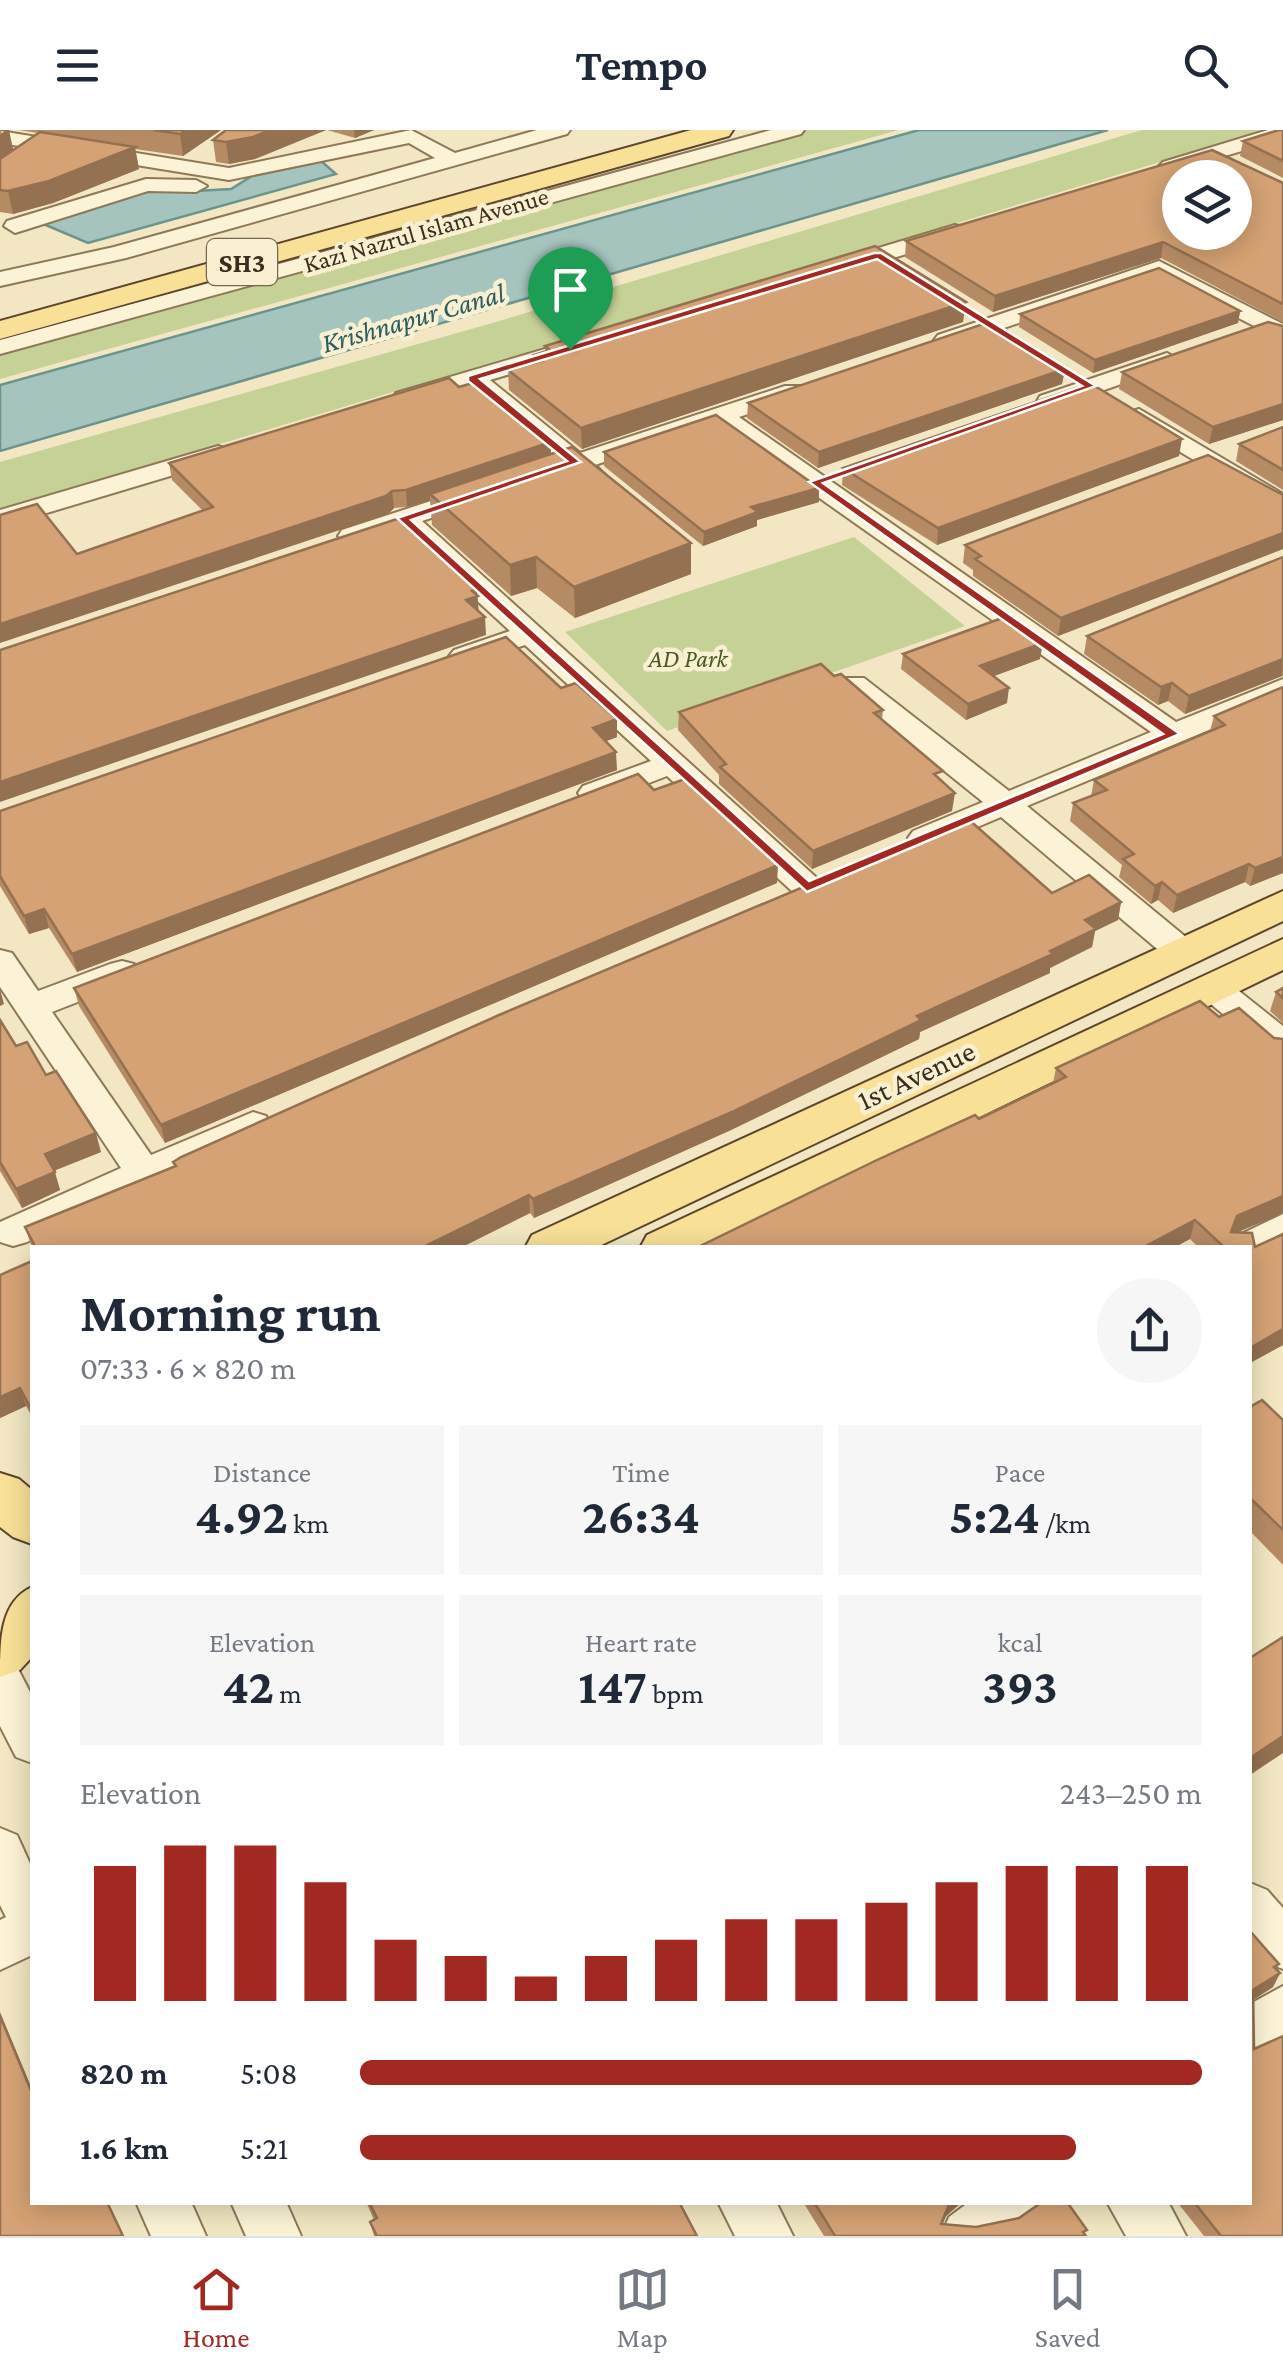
<!DOCTYPE html>
<meta charset="utf-8">
<style>
:root{--surface:#fff;--page:#f6f6f7;--text:#1f2937;--muted:#747a83;--line:#e0e1e3;--accent:#a22921}
body{margin:0;font-family:"Crimson Pro",serif;background:var(--page);color:var(--text);height:100vh;display:flex;flex-direction:column;font-size:38px;white-space:nowrap}
*{box-sizing:border-box;margin:0}
p{font-size:32px;color:var(--muted)}
.icon{flex:none;width:55px;height:55px;fill:none;stroke:currentColor;stroke-width:2;stroke-linecap:round;stroke-linejoin:round}
.map{position:relative;flex:1;overflow:hidden}
.side{position:absolute;left:30px;top:1115px;width:1222px;height:960px;display:flex;flex-direction:column;background:var(--surface);border-radius:0px;box-shadow:0 5px 25px #0003}
.side>*{flex:none}
.controls{position:absolute;left:1162px;top:30px;display:grid;gap:20px}
.controls a{display:grid;place-items:center;width:90px;height:90px;border-radius:50%;background:var(--surface);box-shadow:0 5px 25px #0003;font-size:50px}
.pin{position:absolute;display:grid;place-items:center;width:85px;height:85px;color:#fff;margin:-102px -42px;border-radius:50% 50% 50% 0;rotate:-45deg;box-shadow:0 0 10px #0007}
.pin .icon{rotate:45deg}
.round{display:grid;place-items:center;flex:none;width:105px;height:105px;border-radius:52px;background:var(--page)}
.head{display:flex;align-items:center;justify-content:space-between;height:170px;padding:0 50px}
h1{font-size:55px;font-weight:700;line-height:75px}
.metrics{display:grid;grid-template-columns:repeat(3,1fr);gap:15px;height:170px;padding:10px 50px}
.metrics div{display:grid;align-content:center;border-radius:0px;background:var(--page);text-align:center}
.metrics b{font-size:50px;font-weight:700}
.metrics small{font-size:28px;font-weight:400}
.metrics p{font-size:28px}
.chart{height:280px;padding:20px 50px}
.chart p{display:flex;justify-content:space-between}
.chart svg{width:100%;height:180px;margin-top:10px;stroke:var(--accent);stroke-width:6}
ul{padding:0 50px;list-style:none;font-size:32px}
li{display:grid;grid-template-columns:160px 120px 1fr;align-items:center;height:75px}
li i{height:25px;border-radius:12px;background:var(--accent)}
header{display:flex;justify-content:space-between;align-items:center;height:130px;padding:0 50px;background:var(--surface);font-size:45px;font-weight:700}
.menu{display:flex;justify-content:space-around;align-items:center;height:140px;border-top:2px solid var(--line);background:var(--surface);font-size:28px;color:var(--muted)}
.menu a{display:grid;justify-items:center;gap:5px}
.menu .on{color:var(--accent)}
.map>svg:first-child{display:block}
</style>
<header><svg class="icon" aria-label="menu" viewBox="0 0 24 24"><path d="M4 6h16M4 12h16M4 18h16"/></svg>Tempo<svg class="icon" aria-label="search" viewBox="0 0 24 24"><circle cx="10" cy="10" r="6"/><path d="M15 15l6 6"/></svg></header>
<div class="map">
<svg width="1283" height="2106" viewBox="0 0 1283 2106">
<rect width="100%" height="100%" fill="#f2e7c2"/>
<!-- green -->
<g fill="#c6d195">
<polygon points="798,0 899,0 0,249 0,215"/>
<polygon points="1142,0 1267,0 0,380 0,332 489,194"/>
<polygon points="854,407 965,496 667,601 565,502"/>
</g>
<!-- water -->
<g fill="#a5c4bd" stroke="#6a948c" stroke-width="2.5">
<polygon points="919,0 1108,0 0,321 0,255"/>
<polygon points="321,31 336,44 88,113 29,88 151,54 195,61 231,59 252,46"/>
</g>
<g fill="none" stroke-linecap="round" stroke-linejoin="round">
<defs>
<g id="minor">
<polygon points="411,0 455,23 537,0 570,0 567,4 126,128 0,156 0,142 114,117 435,28 409,13 229,50 0,13 0,1 229,38"/>
<polygon points="771,0 804,0 801,4 0,224 0,210"/>
<polygon points="1268,0 1283,0 1283,9 1170,42 1159,36 1163,32"/>
<polygon points="146,49 196,50 207,56 196,62 148,61 15,103 4,96 7,91"/>
<polygon points="955,95 963,97 966,102 963,107 840,144 829,137 832,132"/>
<polygon points="1159,131 1283,194 1283,211 1157,146 954,215 946,217 934,210 938,205"/>
<polygon points="582,208 591,210 594,215 591,220 490,250 580,323 785,256 803,256 806,261 803,266 739,287 1176,592 1283,549 1283,569 1027,676 1193,813 1198,821 1193,829 1181,832 1169,829 1001,687 935,715 913,715 908,708 913,701 983,672 844,560 839,554 844,548 864,548 1009,661 1151,602 716,295 595,335 605,345 601,351 583,351 573,342 538,353 525,345 529,339 558,330 468,257 405,275 393,268 396,263"/>
<polygon points="1167,223 1179,230 1176,235 1058,276 1040,276 1037,271 1040,266"/>
<polygon points="1139,279 1283,364 1283,383 1130,292 1126,287 1130,282"/>
<polygon points="218,316 227,319 231,324 227,329 0,397 0,380"/>
<polygon points="480,355 493,363 489,369 422,391 819,750 823,757 819,764 807,767 795,764 667,646 605,670 583,670 578,663 583,656 651,631 525,515 464,535 454,532 449,526 454,520 510,501 399,399 352,414 338,406 342,400"/>
<polygon points="0,820 12,823 38,861 110,834 122,831 134,834 139,842 134,850 52,882 151,1025 253,982 266,986 271,995 266,1004 27,1112 13,1116 0,1112 0,1092 121,1038 0,857"/>
<polygon points="1212,845 1224,849 1283,896 1283,927 1271,924 1200,865 1195,857 1200,849"/>
<polygon points="1283,1084 1283,1116 1250,1132 1250,1118 1228,1118 1233,1108"/>
<polygon points="0,1529 16,1535 32,1566 32,1633 16,1627 0,1596"/>
<polygon points="0,1698 17,1705 32,1738 32,1825 0,1840 0,1790 6,1787 0,1775"/>
<polygon points="1250,1753 1267,1760 1283,1778 1283,1839 1265,1832 1250,1814"/>
<polygon points="1283,1856 1283,1912 1250,1931 1250,1874"/>
<polygon points="136,2072 191,2072 206,2106 151,2106"/>
<polygon points="231,2072 286,2072 301,2106 246,2106"/>
<polygon points="718,2072 776,2072 793,2106 735,2106"/>
<path d="M969,2072H1042C1023,2106 983,2106 941,2106L949,2087Z"/>
<polygon points="1107,2072 1168,2072 1186,2106 1126,2106"/>
</g>
<g id="major">
<polygon points="691,0 733,0 729,6 0,209 0,191"/>
<polygon points="1283,761 1283,791 595,1118 525,1118 532,1105"/>
<polygon points="1283,809 1283,840 709,1118 640,1118 647,1105"/>
<polygon points="0,1343 19,1349 32,1360 32,1414 13,1407 0,1397"/>
<path d="M32,1457V1527L20,1540L0,1547C0,1509 0,1472 32,1457Z"/>
</g>
</defs>
<!-- minor casing -->
<use href="#minor" stroke="#8e7857" stroke-width="4"/>
<!-- major casing -->
<use href="#major" stroke="#5b452c" stroke-width="4"/>
<!-- minor -->
<use href="#minor" fill="#fcf3d6" fill-rule="evenodd"/>
<!-- major -->
<use href="#major" fill="#f8e097" fill-rule="evenodd"/>
</g>
<!-- wall -->
<g fill="#b68b64">
<polygon points="0,0 13,19 8,24 38,3 18,0 221,0 183,26 135,19 139,39 53,73 13,84 0,82"/>
<polygon points="226,0 326,0 255,29 229,34 216,32 213,10"/>
<polygon points="327,0 374,0 355,8"/>
<polygon points="1283,0 1283,48 1240,26 1243,11"/>
<polygon points="1283,53 1283,192 1161,128 993,182 905,127 906,111"/>
<polygon points="1240,181 1238,193 1093,243 1019,197 1020,184"/>
<polygon points="963,192 582,319 509,260 508,240 534,232 534,225 545,221 545,216"/>
<polygon points="1283,196 1283,290 1209,314 1119,259 1122,242"/>
<polygon points="1065,239 1062,254 818,338 747,288 748,273"/>
<polygon points="459,257 551,312 551,324 691,444 575,488 537,458 511,466 432,395 430,370 407,377 394,378 388,384 77,424 202,380 172,350 169,333"/>
<polygon points="1283,297 1283,360 1236,331 1239,314"/>
<polygon points="604,322 819,372 757,390 757,396 703,416 604,336"/>
<polygon points="1179,326 937,415 842,355 843,338"/>
<polygon points="1283,365 1283,419 1058,506 973,446 973,440 963,433 965,415"/>
<polygon points="1283,427 1283,546 1282,546 1185,584 1168,571 1158,575 1084,524 1087,506"/>
<polygon points="903,524 1040,529 993,546 1007,573 966,590 901,539"/>
<polygon points="834,546 883,580 882,589 942,651 952,681 812,739 719,654 719,645 678,600 679,582"/>
<polygon points="1283,557 1283,743 1250,756 1245,752 1173,783 1158,770 1151,774 1119,747 1122,735 1070,691 1073,673 1091,666 1094,650 1210,601 1214,586"/>
<polygon points="561,558 617,607 606,611 617,640 77,842 49,798 29,804 0,756 0,681"/>
<polygon points="654,660 777,753 165,1013 79,876 74,858"/>
<polygon points="1052,763 1121,772 1118,790 1095,801 1092,817 1050,838 1050,843 920,902 919,909 731,1000 534,1088 530,1083 460,1118 32,1118 25,1097 174,1036 173,1032"/>
<polygon points="1283,858 1283,893 1270,881 1276,862"/>
<polygon points="0,890 16,916 46,945 101,1022 54,1041 60,1060 22,1078 0,1041"/>
<polygon points="1056,938 1283,1083 1237,1102 1255,1117 1283,1104 1283,1215 1250,1233 1250,1118 1199,1118 1190,1109 1173,1118 696,1118 1053,953"/>
<polygon points="32,1131 32,1287 26,1276 0,1288 0,1145"/>
<polygon points="1250,1277 1283,1290 1283,1435 1250,1401"/>
<polygon points="1250,1801 1280,1843 1273,1857 1254,1869 1254,1919 1283,2106 1204,2106 1177,2072 1250,2072"/>
<polygon points="366,2072 679,2072 697,2106 374,2106 370,2092 374,2090"/>
<polygon points="803,2072 962,2072 946,2086 942,2094 1085,2104 1086,2106 824,2106"/>
</g>
<!-- shaded-wall -->
<g fill="#947151">
<polygon points="6,0 9,0 13,19 0,31 0,5"/>
<polygon points="186,0 221,0 183,26 180,4"/>
<polygon points="270,0 326,0 255,29 229,34 226,12"/>
<polygon points="354,0 374,0 355,8"/>
<polygon points="135,17 139,39 53,73 13,84 8,61"/>
<polygon points="1163,112 1161,128 993,182 995,166"/>
<polygon points="966,172 963,192 582,319 581,298"/>
<polygon points="1240,181 1238,193 1093,243 1095,230"/>
<polygon points="1065,239 1062,254 818,338 819,322"/>
<polygon points="1283,274 1283,290 1209,314 1213,297"/>
<polygon points="1182,309 1179,326 937,415 938,398"/>
<polygon points="551,312 551,330 430,364 430,370 407,377 406,360"/>
<polygon points="819,358 819,372 757,390 757,396 703,416 704,402 751,377"/>
<polygon points="392,361 394,378 388,384 0,513 0,494"/>
<polygon points="1283,403 1283,419 1058,506 1061,488"/>
<polygon points="691,413 691,444 575,488 574,457"/>
<polygon points="536,427 537,458 511,466 510,435"/>
<polygon points="477,459 479,484 466,470 472,461"/>
<polygon points="485,487 486,505 0,672 0,652"/>
<polygon points="1043,513 1040,529 978,552 980,536"/>
<polygon points="1283,529 1282,546 1185,584 1189,566"/>
<polygon points="1172,553 1168,571 1158,575 1161,557"/>
<polygon points="1009,558 1007,573 966,590 968,574"/>
<polygon points="617,589 617,607 593,616 593,598"/>
<polygon points="616,622 617,640 77,842 72,824"/>
<polygon points="955,663 952,681 812,739 813,721"/>
<polygon points="1283,727 1283,743 1250,756 1255,738"/>
<polygon points="1249,734 1245,752 1173,783 1177,765"/>
<polygon points="778,735 777,753 165,1013 161,995"/>
<polygon points="1162,752 1158,770 1151,774 1155,756"/>
<polygon points="1121,772 1118,790 1095,801 1092,817 1050,838 1050,843 920,902 919,909 731,1000 534,1088 533,1069 1050,821 1085,790"/>
<polygon points="44,779 49,798 29,804 24,786"/>
<polygon points="0,859 4,874 0,876"/>
<polygon points="96,1003 101,1022 50,1042 45,1024"/>
<polygon points="55,1042 60,1060 22,1078 16,1059"/>
<polygon points="529,1065 530,1083 460,1118 421,1118"/>
<polygon points="1283,1066 1283,1083 1231,1105 1227,1118 1237,1086"/>
<polygon points="1195,1090 1190,1109 1173,1118 1142,1118"/>
<polygon points="1283,1199 1283,1215 1250,1233 1250,1218"/>
<polygon points="20,1258 26,1276 0,1288 0,1267"/>
<polygon points="1283,1606 1283,1623 1250,1645 1250,1628"/>
<polygon points="1279,1834 1271,1848 1280,1843 1273,1857 1250,1872 1253,1860"/>
<polygon points="0,1882 32,1959 32,1963 0,1886"/>
<polygon points="962,2072 946,2086 938,2106 949,2073"/>
</g>
<!-- building -->
<g fill="#d4a274" stroke="#947151" stroke-width="2.5" fill-rule="evenodd">
<polygon points="153,0 186,0 180,4"/>
<polygon points="226,0 270,0 253,7 226,12 213,10"/>
<polygon points="1279,0 1283,0 1283,31 1243,11"/>
<polygon points="40,2 135,17 49,51 8,61 0,60 0,29"/>
<path d="M1212,20L1283,53V174L1163,112L995,166L906,111ZM1180,48H1235V102H1180Z"/>
<polygon points="875,116 966,172 581,298 508,240 542,231 534,225 550,220 545,216"/>
<polygon points="1159,138 1240,181 1095,230 1020,184"/>
<polygon points="989,192 1065,239 819,322 748,273"/>
<polygon points="1268,192 1283,196 1283,274 1213,297 1122,242"/>
<polygon points="449,248 459,257 476,252 551,312 406,360 392,361 386,366 0,494 0,385 37,374 77,424 213,377 169,333"/>
<polygon points="1090,253 1182,309 938,398 843,338"/>
<polygon points="716,285 819,358 751,377 758,382 704,402 604,322"/>
<polygon points="1283,297 1283,340 1239,314"/>
<polygon points="572,317 691,413 574,457 536,427 510,435 430,364"/>
<polygon points="1208,325 1283,365 1283,403 1061,488 975,429 981,426 965,415"/>
<polygon points="400,388 477,459 472,461 478,466 466,470 485,487 0,652 0,520"/>
<polygon points="1283,427 1283,529 1189,566 1172,553 1161,557 1087,506"/>
<polygon points="1005,487 1043,513 980,536 1009,558 968,574 903,524"/>
<polygon points="506,507 561,558 576,553 617,589 593,598 616,622 72,824 44,779 24,786 0,746 0,681"/>
<polygon points="821,534 834,546 841,544 883,580 874,583 943,641 934,644 955,663 813,721 720,637 726,634 679,582"/>
<polygon points="1283,557 1283,727 1255,738 1249,734 1177,765 1162,752 1155,756 1123,729 1134,724 1073,673 1107,660 1094,650 1225,595 1214,586"/>
<polygon points="638,644 654,660 685,649 778,735 161,995 74,858"/>
<polygon points="967,688 1052,763 1089,745 1121,772 1085,790 1096,799 1050,821 1053,824 917,886 921,890 732,982 533,1069 529,1065 421,1118 36,1118 25,1097 176,1036 173,1032 181,1027 499,885"/>
<polygon points="1283,858 1283,868 1276,862"/>
<polygon points="1200,871 1219,887 1239,878 1274,908 1283,909 1283,1066 1237,1086 1231,1102 1252,1103 1255,1117 1283,1104 1283,1199 1250,1218 1250,1118 1225,1118 1195,1090 1142,1118 696,1118 877,1030 975,985 979,989 1066,947 1056,938"/>
<polygon points="0,890 16,916 27,912 46,945 56,941 96,1003 45,1024 55,1042 16,1059 0,1032"/>
<polygon points="32,1131 32,1281 20,1258 0,1267 0,1145"/>
<polygon points="1262,1270 1283,1290 1283,1400 1250,1368 1250,1277"/>
<polygon points="1283,1507 1283,1606 1250,1628 1250,1528"/>
<polygon points="1250,1801 1279,1834 1274,1837 1280,1843 1253,1860 1254,1919 1283,1906 1283,2106 1221,2106 1194,2072 1250,2072"/>
<polygon points="0,1886 32,1963 32,2072 107,2072 123,2106 0,2106"/>
<polygon points="369,2072 679,2072 697,2106 377,2106 370,2092 377,2088"/>
<polygon points="814,2072 950,2072 941,2094 976,2097 1019,2088 1042,2072 1067,2072 1087,2100 1083,2102 1086,2106 835,2106"/>
</g>
<!-- route -->
<path fill="#a22921" stroke="#fff" stroke-width="2.5" fill-rule="evenodd" d="M874,123H881L1096,256L823,353L1180,604L807,762L397,388L567,331L468,251V246ZM877,129L1082,256L809,352L1163,604L809,751L411,390L581,332L480,249Z"/>
<g text-anchor="middle" dominant-baseline="central" stroke-width="9" stroke-linejoin="round" paint-order="stroke">
<!-- far-street labels -->
<g font-size="25" fill="#3c2e1d" stroke="#f9f0d2">
<text transform="translate(426 100) rotate(-16)">Kazi Nazrul Islam Avenue</text>
</g>
<!-- far-park labels -->
<g font-size="25" font-style="italic" fill="#485b21" stroke="#f9f0d2">
<text x="688" y="528">AD Park</text>
</g>
<!-- shield labels -->
<rect fill="#f9f0d2" stroke="#756853" stroke-width="2.5" x="207" y="109" width="70" height="46" rx="8"/>
<g font-size="28" font-weight="bold" fill="#3c2e1d">
<text x="242" y="132">SH3</text>
</g>
<!-- far-water labels -->
<g font-size="28" font-style="italic" fill="#2b5d5d" stroke="#f9f0d2">
<text transform="translate(413 188) rotate(-16)">Krishnapur Canal</text>
</g>
<!-- street labels -->
<g font-size="30" fill="#3c2e1d" stroke="#f9f0d2">
<text transform="translate(916 945) rotate(-25)">1st Avenue</text>
</g>
</g>
</svg>
<div class="controls">
<a><svg class="icon" aria-label="layers" viewBox="0 0 24 24"><path d="M12 4l9 5-9 5-9-5zM3 14l9 5 9-5"/></svg></a>
</div>
<div class="pin" style="left:570px;top:219px;background:#1e9e55"><svg class="icon" aria-label="arrive" viewBox="0 0 24 24"><path d="M6 21V4h12l-3 4 3 4H6"/></svg></div>
<section class="side">
<div class="head"><div><h1>Morning run</h1><p>07:33 · 6 × 820 m</p></div><a class="round"><svg class="icon" aria-label="share" viewBox="0 0 24 24"><path d="M12 15V3M7 8l5-5 5 5M5 13v7h14v-7"/></svg></a></div>
<div class="metrics">
<div><p>Distance</p><b>4.92<small> km</small></b></div>
<div><p>Time</p><b>26:34</b></div>
<div><p>Pace</p><b>5:24<small> /km</small></b></div>
</div>
<div class="metrics">
<div><p>Elevation</p><b>42<small> m</small></b></div>
<div><p>Heart rate</p><b>147<small> bpm</small></b></div>
<div><p>kcal</p><b>393</b></div>
</div>
<div class="chart"><p><span>Elevation</span>243–250 m</p>
<svg viewBox="0 0 160 44" preserveAspectRatio="none"><path d="M5 44V11M15 44V6M25 44V6M35 44V15M45 44V29M55 44V33M65 44V38M75 44V33M85 44V29M95 44V24M105 44V24M115 44V20M125 44V15M135 44V11M145 44V11M155 44V11"/></svg>
</div>
<ul>
<li><b>820 m</b>5:08<i style="width:100%"></i></li>
<li><b>1.6 km</b>5:21<i style="width:85%"></i></li>
</ul>
</section>
</div>
<nav class="menu">
<a class="on"><svg class="icon" aria-label="home" viewBox="0 0 24 24"><path d="M3 11l9-7 9 7M6 9v11h12V9"/></svg>Home</a>
<a><svg class="icon" aria-label="map" viewBox="0 0 24 24"><path d="M3 6l6-2 6 2 6-2v14l-6 2-6-2-6 2zM9 4v14M15 6v14"/></svg>Map</a>
<a><svg class="icon" aria-label="saved" viewBox="0 0 24 24"><path d="M7 4h10v16l-5-4-5 4z"/></svg>Saved</a>
</nav>
